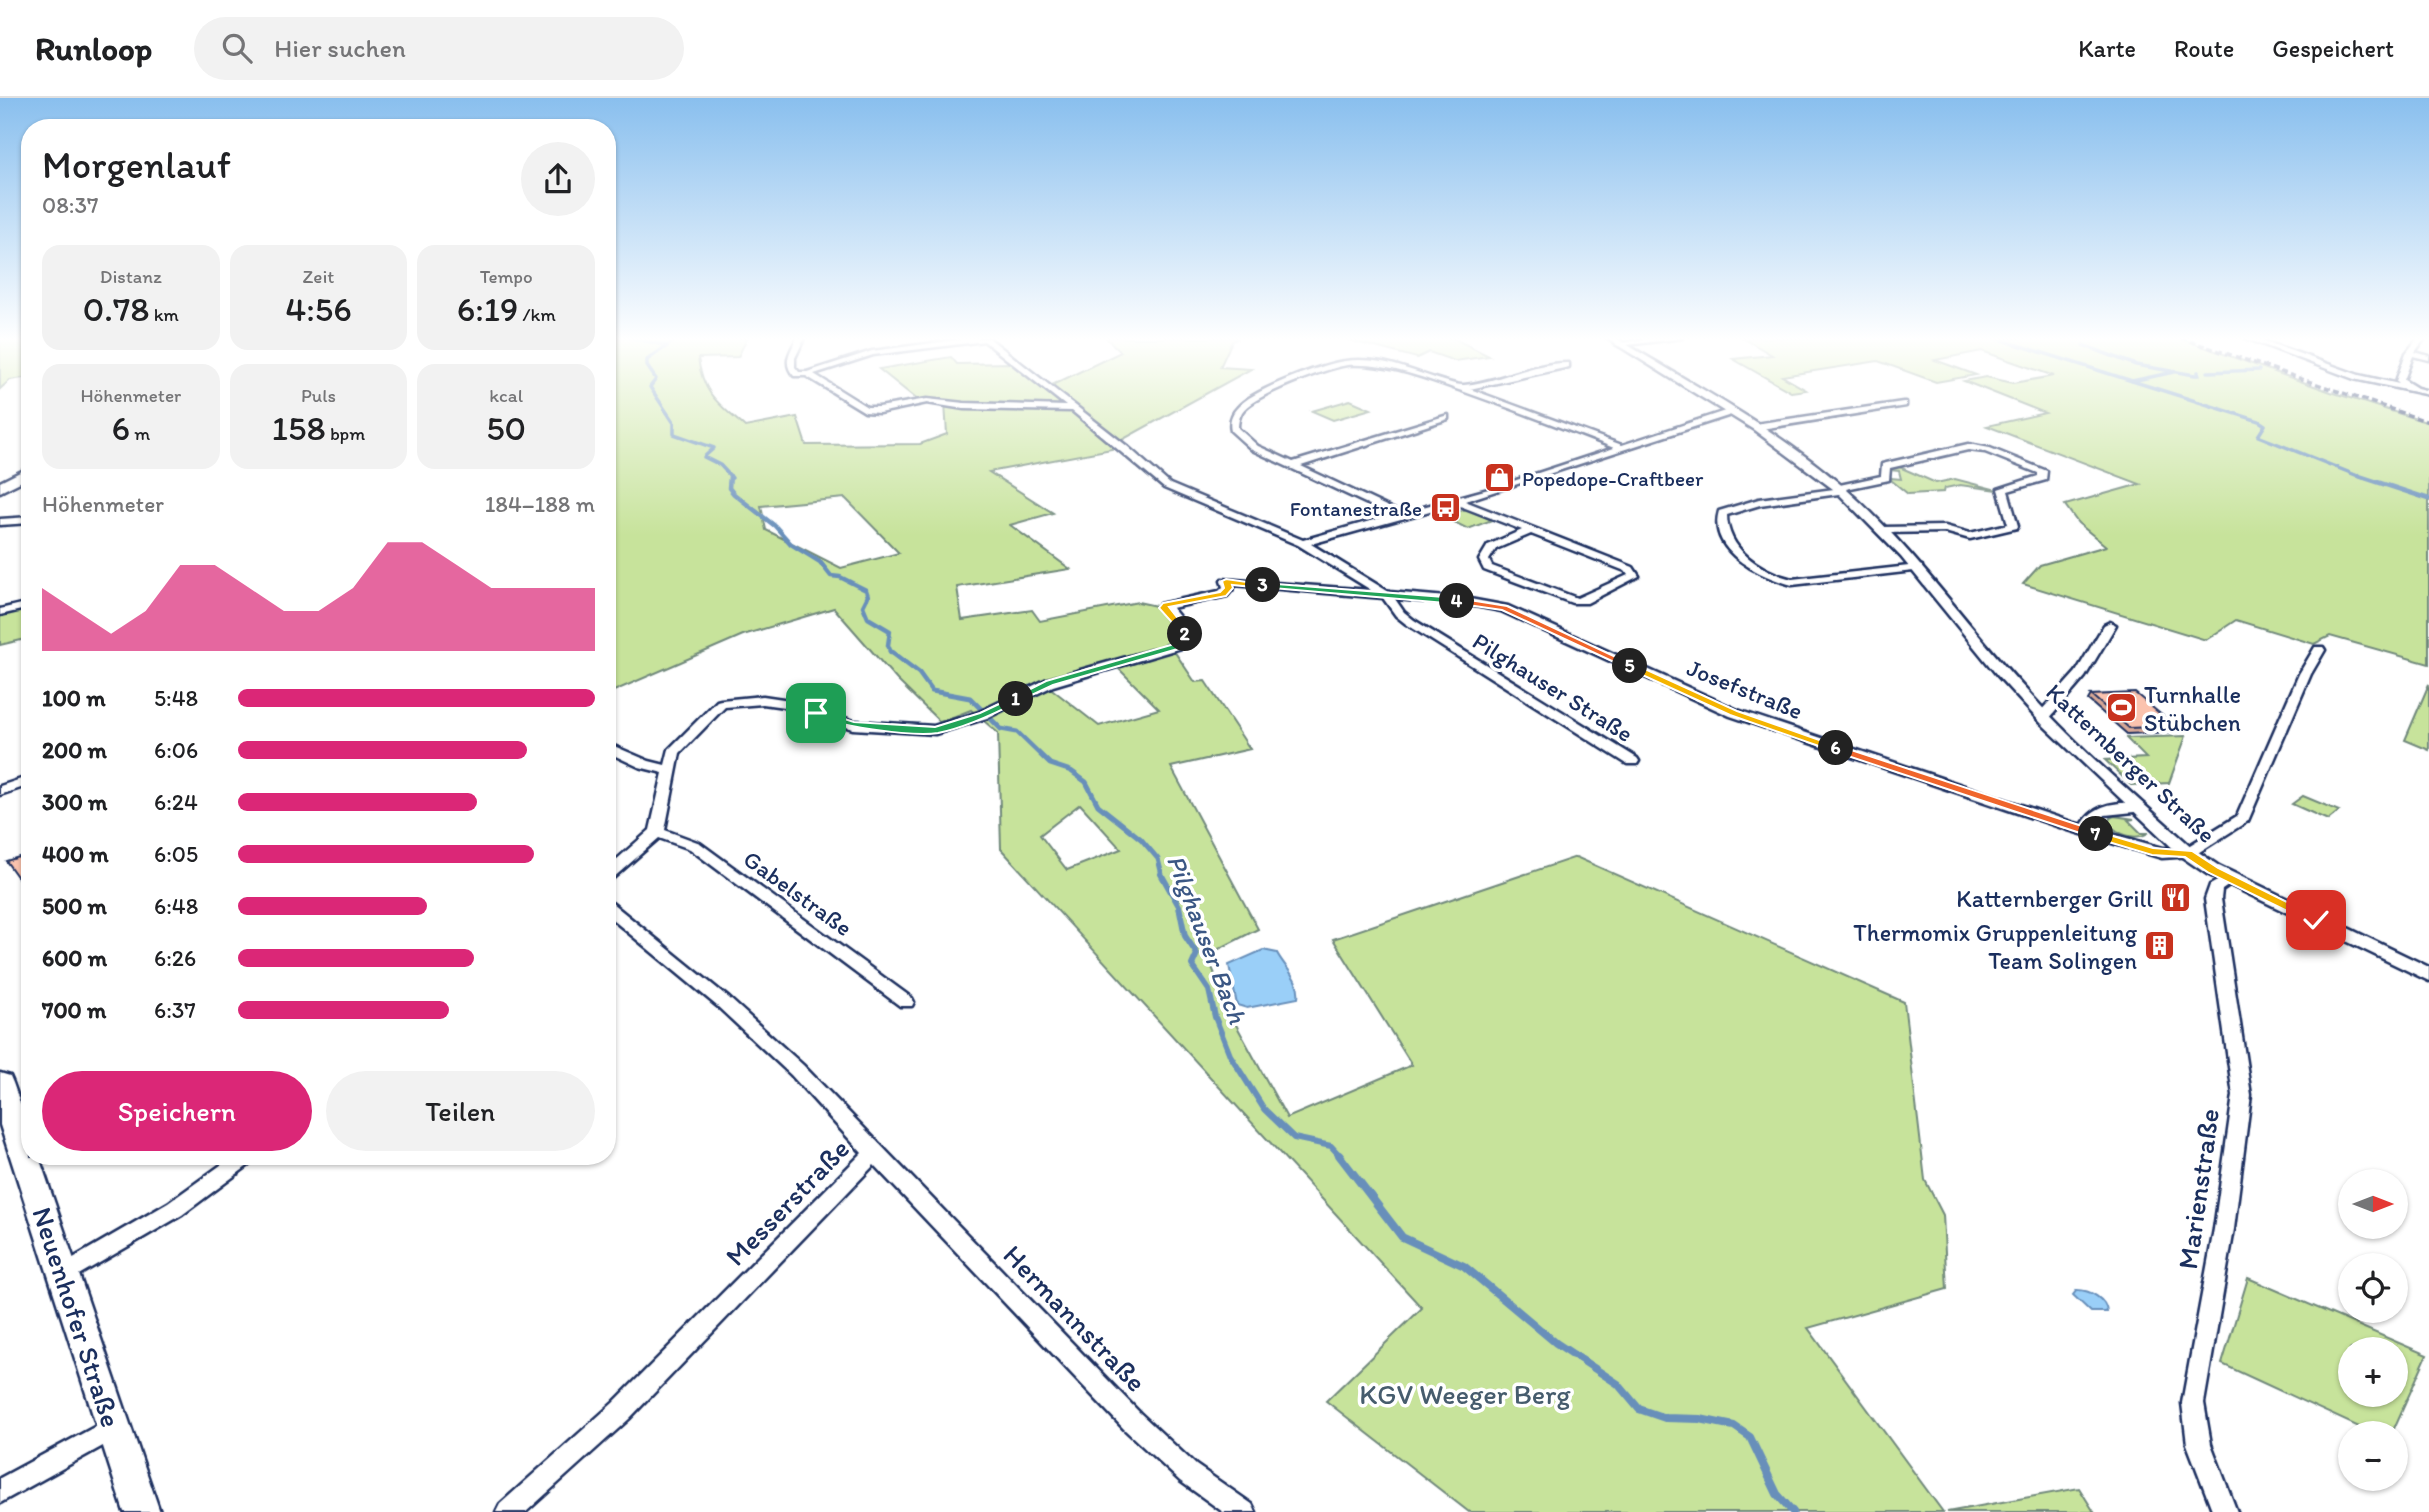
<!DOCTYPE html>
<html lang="de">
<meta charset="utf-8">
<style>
:root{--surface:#fff;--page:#f2f2f2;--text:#202124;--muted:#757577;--line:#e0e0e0;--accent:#db2777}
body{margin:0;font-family:Itim,sans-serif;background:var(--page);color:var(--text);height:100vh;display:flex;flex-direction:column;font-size:26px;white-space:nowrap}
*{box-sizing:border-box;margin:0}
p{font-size:23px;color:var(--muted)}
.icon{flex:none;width:38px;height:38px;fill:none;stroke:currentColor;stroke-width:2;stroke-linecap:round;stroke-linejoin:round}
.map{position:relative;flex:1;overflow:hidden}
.panel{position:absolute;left:21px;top:21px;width:595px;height:1046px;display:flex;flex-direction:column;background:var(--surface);border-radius:28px;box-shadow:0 2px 5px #0004}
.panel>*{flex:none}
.needle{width:46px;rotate:90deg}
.controls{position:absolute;left:2338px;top:1071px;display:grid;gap:14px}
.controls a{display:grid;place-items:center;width:70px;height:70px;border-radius:50%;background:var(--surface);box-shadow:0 2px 5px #0004;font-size:35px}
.pin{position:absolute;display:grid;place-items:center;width:60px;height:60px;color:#fff;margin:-30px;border-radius:14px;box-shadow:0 4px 10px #0006}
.km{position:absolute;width:35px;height:35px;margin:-18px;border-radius:50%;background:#222;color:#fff;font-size:19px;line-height:35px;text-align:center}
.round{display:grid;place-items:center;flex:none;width:74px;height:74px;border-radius:37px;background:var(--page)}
.overview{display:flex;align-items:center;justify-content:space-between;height:119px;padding:0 21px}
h1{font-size:38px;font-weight:600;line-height:52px}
.figures{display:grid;grid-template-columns:repeat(3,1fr);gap:10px;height:119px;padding:7px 21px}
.figures div{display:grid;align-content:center;border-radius:18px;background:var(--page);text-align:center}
.figures b{font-size:35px;font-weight:600}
.figures small{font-size:19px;font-weight:400}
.figures p{font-size:19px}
.chart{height:196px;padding:14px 21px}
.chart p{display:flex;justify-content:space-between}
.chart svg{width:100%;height:126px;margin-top:7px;fill:var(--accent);opacity:.7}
.button{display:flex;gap:14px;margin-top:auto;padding:14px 21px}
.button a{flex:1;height:80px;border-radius:42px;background:var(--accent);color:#fff;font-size:28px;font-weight:600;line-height:80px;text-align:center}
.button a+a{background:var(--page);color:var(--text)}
ul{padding:0 21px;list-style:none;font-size:23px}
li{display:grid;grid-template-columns:112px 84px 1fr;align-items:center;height:52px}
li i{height:18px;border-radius:9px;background:var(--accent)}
header{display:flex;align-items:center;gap:42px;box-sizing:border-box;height:98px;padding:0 35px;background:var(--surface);border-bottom:2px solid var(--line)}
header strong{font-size:33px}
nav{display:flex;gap:38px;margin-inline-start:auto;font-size:24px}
.search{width:490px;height:63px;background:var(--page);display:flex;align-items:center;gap:18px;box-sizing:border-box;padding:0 24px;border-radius:38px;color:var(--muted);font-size:26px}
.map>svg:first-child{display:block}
</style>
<header>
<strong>Runloop</strong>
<div class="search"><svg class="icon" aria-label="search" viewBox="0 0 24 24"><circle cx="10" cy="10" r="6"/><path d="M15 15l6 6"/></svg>Hier suchen</div>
<nav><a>Karte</a><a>Route</a><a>Gespeichert</a></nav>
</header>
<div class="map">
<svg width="2429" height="1414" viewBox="0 0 2429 1414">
<rect width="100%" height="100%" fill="#fff"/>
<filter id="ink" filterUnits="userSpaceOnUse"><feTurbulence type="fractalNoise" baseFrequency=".0143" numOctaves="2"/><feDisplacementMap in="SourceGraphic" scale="14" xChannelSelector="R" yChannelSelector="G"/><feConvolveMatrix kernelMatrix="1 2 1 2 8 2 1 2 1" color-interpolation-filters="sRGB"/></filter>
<g filter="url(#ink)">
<!-- green -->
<g fill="#c7e39b" stroke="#71897c" stroke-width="2" fill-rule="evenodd">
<polygon points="0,240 30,240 30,279 10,282 0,291"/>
<path d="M607,240H747L738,259L698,260C703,297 719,306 745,329L797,319L806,347L920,346L947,336L945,306L919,303L879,271L951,259L957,266L1011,265L1117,350L989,374L1053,415L1010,427L1070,471L957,489L962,522L1032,512L1040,523L1138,504L1156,508L1179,539L1163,548L1044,585L1099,628L1159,611L1117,569L1174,553L1195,584L1205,583L1250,651L1171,669L1258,831L1207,857L1234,923L1287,1020L1412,967L1333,841L1576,759L1904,904L1925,1082L1943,1117L1947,1191L1808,1230L1943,1414H1469L1326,1303L1422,1210L1001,751L998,635L971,612L940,624L897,582L834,510L743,537L607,596ZM845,400L899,455L841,470L766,432L761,408ZM1080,706L1121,751L1067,772L1040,737Z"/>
<polygon points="1106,240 1239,240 1232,243 1220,269 1251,271 1120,343 1050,288 1121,254"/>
<polygon points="1341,240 1453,240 1489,258 1455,263 1429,254 1417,260"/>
<polygon points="1743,240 2179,240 2331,294 2429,325 2429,566 2330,538 2314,546 2236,522 2206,542 2023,486 2040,467 2106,448 2078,425 2065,407 2140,386 1987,328 2045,315 1964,283 1986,279 2013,285 2054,278 1982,253 1935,262 1976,277 1936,284 1878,263 1782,278 1806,292 1791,294 1733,261 1772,257"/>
<polygon points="1350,302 1371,311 1333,322 1312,313"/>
<polygon points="1897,368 1936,385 1955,381 1997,392 1960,387 1945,390 1944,394 1908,396 1891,382 1890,380 1901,381 1899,373 1890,372"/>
<polygon points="1467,411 1492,422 1468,431 1442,418"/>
<polygon points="30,509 30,540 0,547 0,516"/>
<polygon points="2429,586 2429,652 2405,642"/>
<polygon points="2186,638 2169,685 2131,687 2105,662 2146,660 2126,640"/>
<polygon points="2303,698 2339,713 2328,722 2292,706"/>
<path d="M2114,718L2134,721L2128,722L2141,735H2148C2135,743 2118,737 2108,725L2110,720Z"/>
<path d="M2248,1180L2427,1257L2392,1335H2372L2222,1266ZM2350,1251H2396V1297H2350Z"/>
<polygon points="2079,1390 2094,1414 1947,1414"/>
</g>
<!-- water -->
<g fill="#9acff8" stroke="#678fba" stroke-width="2">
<path d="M1263,852L1277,855C1285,870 1301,882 1298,900L1247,910L1237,907L1229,867Z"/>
<path d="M2077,1192C2090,1192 2106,1201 2107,1214H2091L2073,1197Z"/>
</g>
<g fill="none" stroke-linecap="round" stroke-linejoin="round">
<!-- stream-far4 -->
<g stroke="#678fba" stroke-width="3.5">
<polyline points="630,240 665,247"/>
<polyline points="678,240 647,262 647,268 656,281 650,289 674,325 674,336 714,350 704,359 720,367 732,380"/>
<polyline points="1996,240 2259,323 2265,327 2258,338 2363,380"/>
<polyline points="2083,247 2136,267 2195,277 2199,277 2198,274"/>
<polyline points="2208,274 2259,272"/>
<polyline points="2132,283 2174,274"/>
</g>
<!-- stream-far3 -->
<g stroke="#678fba" stroke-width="4.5">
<polyline points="730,378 729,390 734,396 775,428 791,446 820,464 831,478 840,479 866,492 868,498 863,508 868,520 890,533 888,547 891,555"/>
<polyline points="2359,378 2429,401"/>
</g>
<!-- stream-far2 -->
<polyline stroke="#678fba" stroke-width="5" points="890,553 919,575 932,593 970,600 1001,631 1017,634 1050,666 1071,673 1086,684 1098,707 1141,741 1158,761 1162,777"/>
<!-- stream-far1 -->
<polyline stroke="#678fba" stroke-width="6" points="1161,776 1179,808 1185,838 1197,856 1192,867 1209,892 1215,919 1230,957 1264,1011 1294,1040 1331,1048 1341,1059"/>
<!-- stream -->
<polyline stroke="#678fba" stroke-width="8" points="1339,1057 1402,1139 1464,1168 1556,1245 1618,1286 1639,1311 1665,1320 1700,1321 1734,1328 1750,1339 1777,1396 1793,1414"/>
<defs>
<g id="minor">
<path d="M797,240L804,241L795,260V269L799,274H807L872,253L971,240H989L1127,348L1170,386L1303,442L1391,417L1252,352L1231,333C1229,324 1231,316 1238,309C1252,292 1322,266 1345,263C1357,261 1370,262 1382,264C1402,267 1451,288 1464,287C1499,284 1533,264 1569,265V269L1470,291L1622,347L1728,312H1734V316L1465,403L1633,469L1639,478L1587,505H1572L1484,472L1479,462L1488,447L1522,432L1455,406L1311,446L1389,494L1470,501L1508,508L1738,612L2075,725L2082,727C2094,705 2120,702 2144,707L2146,710L2144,713L2105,717L2094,731L2163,750H2185L2237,718L2299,576L2315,549H2323L2325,552L2311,576L2248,723L2193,758L2162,760L2065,731L1730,618L1501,513L1470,507L1395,501L1404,514L1414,522L1637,660L1639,663L1637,666H1627L1406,526L1396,518L1383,500L1233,487L1234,490L1227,498L1172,510L1191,533V542L1181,550L1053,588L987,620L935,636L853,631L784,609L763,606L725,609L680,655L665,732L700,745L912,900L914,904L912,908H900L690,751L659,740L612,781L607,783V770L650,732L663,675L639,669L607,654V645L649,663L665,667L669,651L717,603L721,602L763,598L790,602L854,623L934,628L979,614L1045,582L1173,546L1179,541V533L1160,510V506L1219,493L1223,489L1221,483L1222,481L1371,492L1298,447L1164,390L1072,313L964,311L927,305L879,315L865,314L806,278H794C782,265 790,254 797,240ZM984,243L1066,308L964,305L927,301L879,309H867L814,276L873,257ZM1347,267C1387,265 1424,280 1462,293C1513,311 1563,330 1614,350L1492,390L1401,415L1301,368L1448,321V317L1293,364L1258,348L1238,330C1238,325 1239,319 1242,314C1253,297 1325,271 1347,267ZM1531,436L1625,473L1628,477L1577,500L1492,468L1489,462L1496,451Z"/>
<polygon points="1653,240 1682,240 1619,248 1615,246"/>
<polygon points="2245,240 2256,240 2359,277 2399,286 2396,283 2406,255 2418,240 2425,240 2415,254 2429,258 2429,262 2413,258 2404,282 2417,290 2429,293 2429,297 2354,281"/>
<polygon points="1903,304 1906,304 1906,308 1755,332 1751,329 1755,326"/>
<path d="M1968,346L1990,350L2047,373L2046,382L2008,393L2018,428L2017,430L1970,441L1945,434L1883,435L1878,432L1883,429L1945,428L1970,435L2008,426L1998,391L2038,378V375L1985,354L1968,352L1890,370L1889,382L1846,391V395L1760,407L1727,417C1727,452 1761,473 1792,481L1918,467L1922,468V472L1792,487C1761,479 1707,454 1719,413L1759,401L1834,391L1835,388L1881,378L1882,366Z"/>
<polygon points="30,419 30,425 0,427 0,421"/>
<polygon points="30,504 30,510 0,517 0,511"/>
<polygon points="2110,524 2116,527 2085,579 2048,622 2038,622 2037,619 2038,616 2076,574 2104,527"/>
<polygon points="30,678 30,687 0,697 0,688"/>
<polygon points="2230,776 2238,781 2222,792 2221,801 2251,997 2234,1131 2204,1305 2211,1346 2237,1414 2213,1414 2187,1346 2182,1305 2214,1131 2233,997 2205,801 2210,787"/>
<polygon points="607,804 612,805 729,900 803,967 1140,1315 1196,1367 1252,1406 1256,1414 1223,1414 1180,1383 1124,1331 874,1067 629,1321 526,1414 496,1414 500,1406 613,1305 862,1055 791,977 717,908 607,817"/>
<polygon points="232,1059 255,1059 253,1064 182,1117 70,1182 63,1185 56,1182 53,1176 56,1170 168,1105"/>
<polygon points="113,1319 121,1322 124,1330 121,1338 0,1405 0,1380"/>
</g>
<path id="tertiary" d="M1606,240H1616C1695,288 1778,331 1847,392C1915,452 1967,528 2028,594C2079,651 2137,700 2194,751L2219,768L2429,869V883L2207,776L2182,759L2041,625L1997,577L1901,459L1837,394L1754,332Z"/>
<g id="primary">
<polygon points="30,369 30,379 0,394 0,384"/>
<polygon points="0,975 10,978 13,985 30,1033 30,1059 39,1059 160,1414 124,1414 0,1027"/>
</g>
</defs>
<!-- minor casing -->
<use href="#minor" stroke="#1b2f5e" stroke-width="5"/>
<!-- tertiary casing -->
<use href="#tertiary" stroke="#1b2f5e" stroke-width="5"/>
<!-- primary casing -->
<use href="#primary" stroke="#1b2f5e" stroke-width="5"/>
<!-- minor -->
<use href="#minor" fill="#fff" fill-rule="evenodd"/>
<!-- tertiary -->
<use href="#tertiary" fill="#fff" fill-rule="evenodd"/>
<!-- primary -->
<use href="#primary" fill="#fff" fill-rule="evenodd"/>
<!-- rail -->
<polyline stroke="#1b2f5e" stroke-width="3.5" stroke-dasharray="6 3.5" stroke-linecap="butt" points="2181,240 2429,324"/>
</g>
<!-- wall -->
<polygon fill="#d8a896" stroke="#1b2f5e" stroke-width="2" points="2091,597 2175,628 2173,634 2127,636 2088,602"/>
<!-- shaded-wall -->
<polygon fill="#b0887a" stroke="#1b2f5e" stroke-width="2" points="30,786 30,796 24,788"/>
<!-- building -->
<g fill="#fbc3ae" stroke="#1b2f5e" stroke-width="2">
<polygon points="2135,595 2175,628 2129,630 2091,597"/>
<polygon points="29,756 30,757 30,786 24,788 6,763"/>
</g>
</g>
<!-- sky -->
<linearGradient id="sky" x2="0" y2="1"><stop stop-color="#89bfee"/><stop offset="0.55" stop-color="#fff"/><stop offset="1" stop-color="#fff" stop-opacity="0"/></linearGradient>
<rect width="2429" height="438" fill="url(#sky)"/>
<!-- split-1 -->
<path fill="#22a559" stroke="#fff" stroke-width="2" d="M1016,598L1021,601L1019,603C994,616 967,629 938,635C915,639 829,628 811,615L816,612L854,624L935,629L980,615Z"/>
<!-- split-2 -->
<polygon fill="#22a559" stroke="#fff" stroke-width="2" points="1185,533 1190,536 1188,545 1181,550 1053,587 1019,603 1011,601 1046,583 1174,546"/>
<!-- split-3 -->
<polygon fill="#f5b400" stroke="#fff" stroke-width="2" points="1226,481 1268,487 1263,490 1232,487 1233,490 1226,498 1169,509 1190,536 1185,539 1159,510 1163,505 1220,494 1224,490 1222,483"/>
<!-- split-4 -->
<polygon fill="#22a559" stroke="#fff" stroke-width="2" points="1263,485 1457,500 1462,503 1457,506 1260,489 1259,487"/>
<!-- split-5 -->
<polygon fill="#f0652b" stroke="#fff" stroke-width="2" points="1457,500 1507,508 1635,568 1627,570 1502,512 1454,505 1453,503"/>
<!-- split-6 -->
<polygon fill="#f5b400" stroke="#fff" stroke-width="2" points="1627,566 1634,566 1737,613 1842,650 1833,653 1730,617 1627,570"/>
<!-- split-7 -->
<polygon fill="#f0652b" stroke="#fff" stroke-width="2" points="1836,647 2100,734 2102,736 2092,739 1833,653 1831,650"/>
<!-- split-8 -->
<polygon fill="#f5b400" stroke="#fff" stroke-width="2" points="2096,733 2153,750 2192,753 2218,770 2323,822 2316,827 2312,825 2209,775 2185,759 2152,757 2092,739 2092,734"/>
<!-- icons -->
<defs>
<symbol id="shop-square" viewBox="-11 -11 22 22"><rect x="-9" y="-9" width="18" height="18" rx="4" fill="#c8321e" stroke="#fff"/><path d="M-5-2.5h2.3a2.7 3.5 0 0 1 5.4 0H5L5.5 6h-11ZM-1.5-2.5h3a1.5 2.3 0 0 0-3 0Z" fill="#fff"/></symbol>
<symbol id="bus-square" viewBox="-11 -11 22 22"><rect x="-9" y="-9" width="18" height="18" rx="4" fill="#c8321e" stroke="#fff"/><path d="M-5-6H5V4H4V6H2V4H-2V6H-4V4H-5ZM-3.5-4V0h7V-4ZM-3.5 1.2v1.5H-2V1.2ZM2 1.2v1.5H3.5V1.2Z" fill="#fff"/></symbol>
<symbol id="stadium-square" viewBox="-11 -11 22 22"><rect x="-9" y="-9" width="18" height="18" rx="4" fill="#c8321e" stroke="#fff"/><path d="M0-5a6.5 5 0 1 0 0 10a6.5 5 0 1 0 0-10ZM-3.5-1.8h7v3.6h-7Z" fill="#fff"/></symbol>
<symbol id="restaurant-square" viewBox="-11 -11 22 22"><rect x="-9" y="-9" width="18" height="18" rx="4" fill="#c8321e" stroke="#fff"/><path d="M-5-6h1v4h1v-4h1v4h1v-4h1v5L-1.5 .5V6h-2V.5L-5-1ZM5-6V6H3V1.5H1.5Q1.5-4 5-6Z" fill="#fff"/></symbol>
<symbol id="building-square" viewBox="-11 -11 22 22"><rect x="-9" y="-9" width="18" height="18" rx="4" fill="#c8321e" stroke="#fff"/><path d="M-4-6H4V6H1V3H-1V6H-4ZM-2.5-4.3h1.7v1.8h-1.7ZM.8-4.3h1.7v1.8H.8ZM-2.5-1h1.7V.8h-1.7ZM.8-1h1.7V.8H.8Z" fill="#fff"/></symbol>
</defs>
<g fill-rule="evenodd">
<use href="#shop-square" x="1482" y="362" width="35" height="35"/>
<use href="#bus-square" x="1428" y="392" width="35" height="35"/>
<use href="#stadium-square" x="2104" y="592" width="35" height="35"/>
<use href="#restaurant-square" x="2158" y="782" width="35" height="35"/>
<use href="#building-square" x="2142" y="830" width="35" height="35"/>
</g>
<g text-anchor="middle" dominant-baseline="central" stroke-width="7" stroke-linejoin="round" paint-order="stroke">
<!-- far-poi labels -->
<g font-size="21" fill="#1b2f5e" stroke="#fff" text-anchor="start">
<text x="1522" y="380">Popedope-Craftbeer</text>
<text x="1422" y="410" text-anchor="end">Fontanestraße</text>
</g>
<!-- street labels -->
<g font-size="24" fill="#1b2f5e" stroke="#fff">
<text transform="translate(1553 589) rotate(32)">Pilghauser Straße</text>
<text transform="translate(1745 591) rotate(22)">Josefstraße</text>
<text transform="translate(2131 665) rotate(43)">Katternberger Straße</text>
<text transform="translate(798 795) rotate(36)">Gabelstraße</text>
</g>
<!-- poi labels -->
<g font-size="24" fill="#1b2f5e" stroke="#fff" text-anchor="end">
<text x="2144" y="596" text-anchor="start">Turnhalle<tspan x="2144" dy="28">Stübchen</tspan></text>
<text x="2153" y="800">Katternberger Grill</text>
<text x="2137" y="834">Thermomix Gruppenleitung<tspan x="2137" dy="28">Team Solingen</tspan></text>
</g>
<!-- water labels -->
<g font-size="26" font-style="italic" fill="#3b5784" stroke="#fff">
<text transform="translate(1207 841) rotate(69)">Pilghauser Bach</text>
</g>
<!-- near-street labels -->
<g font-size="28" fill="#1b2f5e" stroke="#fff">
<text transform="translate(2198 1091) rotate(-82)">Marienstraße</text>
<text transform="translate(787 1104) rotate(-46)">Messerstraße</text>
<text transform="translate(77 1219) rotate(72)">Neuenhofer Straße</text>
<text transform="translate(1075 1220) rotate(46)">Hermannstraße</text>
</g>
<!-- near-park labels -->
<g font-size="28" fill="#465c6d" stroke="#fff">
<text x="1465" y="1296">KGV Weeger Berg</text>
</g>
</g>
</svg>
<div class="controls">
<a><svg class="needle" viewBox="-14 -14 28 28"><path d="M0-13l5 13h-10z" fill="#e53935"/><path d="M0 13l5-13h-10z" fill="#757577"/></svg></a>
<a><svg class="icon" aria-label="locate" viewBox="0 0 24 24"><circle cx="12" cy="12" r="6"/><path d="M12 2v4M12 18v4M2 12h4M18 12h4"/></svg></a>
<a>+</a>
<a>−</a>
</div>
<div class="pin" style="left:816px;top:615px;background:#1e9e55"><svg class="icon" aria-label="arrive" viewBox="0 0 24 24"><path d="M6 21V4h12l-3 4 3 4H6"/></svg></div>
<div class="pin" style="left:2316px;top:822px;background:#d93025"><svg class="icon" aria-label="check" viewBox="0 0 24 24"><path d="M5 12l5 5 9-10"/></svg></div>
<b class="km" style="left:1016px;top:601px">1</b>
<b class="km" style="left:1185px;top:536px">2</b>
<b class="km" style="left:1263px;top:487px">3</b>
<b class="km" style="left:1457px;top:503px">4</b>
<b class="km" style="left:1630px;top:568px">5</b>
<b class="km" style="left:1836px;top:650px">6</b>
<b class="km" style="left:2096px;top:736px">7</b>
<section class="panel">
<div class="overview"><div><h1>Morgenlauf</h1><p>08:37</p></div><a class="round"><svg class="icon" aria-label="share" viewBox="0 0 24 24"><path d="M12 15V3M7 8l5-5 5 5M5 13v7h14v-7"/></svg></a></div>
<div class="figures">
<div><p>Distanz</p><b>0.78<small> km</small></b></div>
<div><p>Zeit</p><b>4:56</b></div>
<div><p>Tempo</p><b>6:19<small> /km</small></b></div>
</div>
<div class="figures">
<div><p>Höhenmeter</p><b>6<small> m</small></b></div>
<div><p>Puls</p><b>158<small> bpm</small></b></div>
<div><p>kcal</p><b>50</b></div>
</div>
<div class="chart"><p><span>Höhenmeter</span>184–188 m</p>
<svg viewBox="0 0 160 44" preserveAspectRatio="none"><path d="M0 44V22L10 30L20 38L30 30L40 14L50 14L60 22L70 30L80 30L90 22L100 6L110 6L120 14L130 22L140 22L150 22L160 22V44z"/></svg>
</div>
<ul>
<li><b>100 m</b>5:48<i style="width:100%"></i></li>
<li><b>200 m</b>6:06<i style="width:81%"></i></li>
<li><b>300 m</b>6:24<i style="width:67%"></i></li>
<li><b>400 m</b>6:05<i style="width:83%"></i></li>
<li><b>500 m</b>6:48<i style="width:53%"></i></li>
<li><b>600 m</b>6:26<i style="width:66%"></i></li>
<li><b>700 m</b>6:37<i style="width:59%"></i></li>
</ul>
<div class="button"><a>Speichern</a><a>Teilen</a></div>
</section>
</div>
